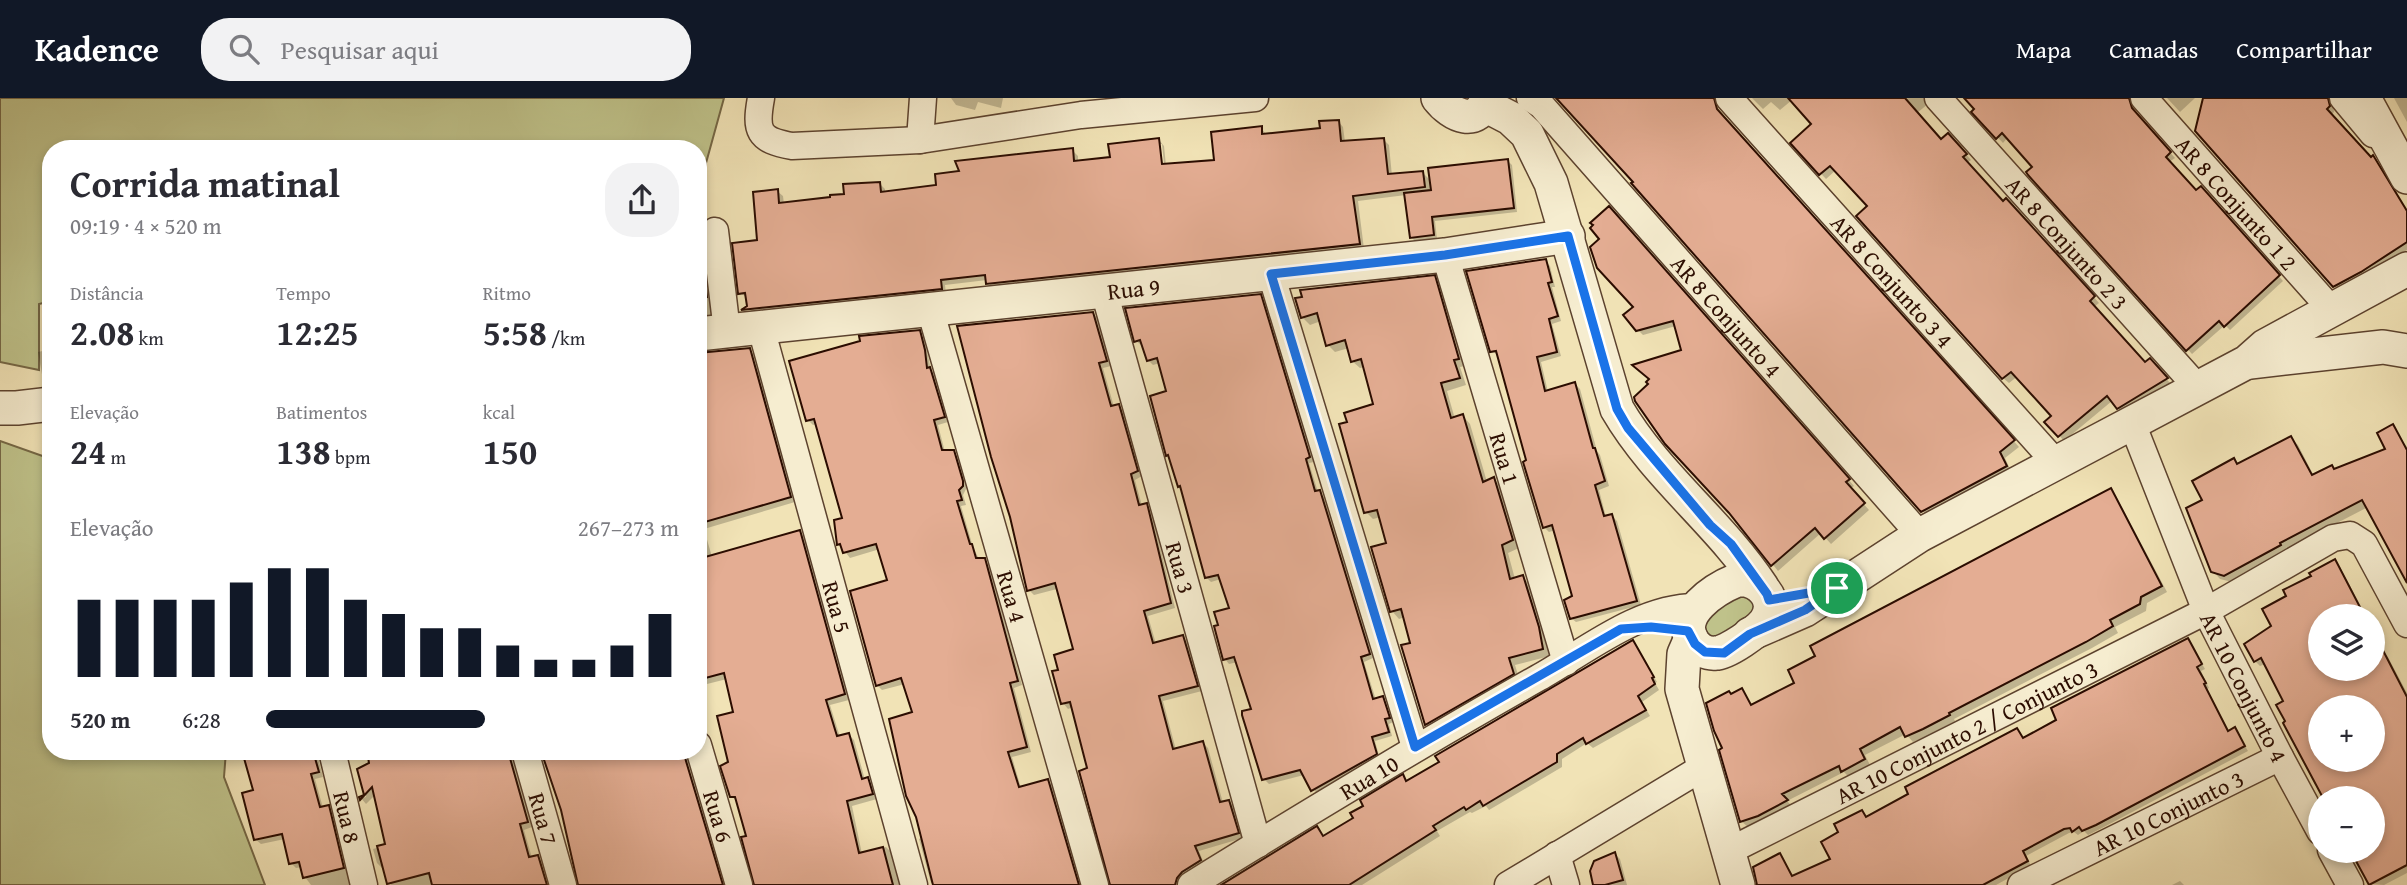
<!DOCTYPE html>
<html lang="pt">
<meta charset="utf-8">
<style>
:root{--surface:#fff;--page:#f2f2f3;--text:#2b2b33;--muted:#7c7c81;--accent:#111827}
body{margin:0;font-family:"Gentium Book Plus",serif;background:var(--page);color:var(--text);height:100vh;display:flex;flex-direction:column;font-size:26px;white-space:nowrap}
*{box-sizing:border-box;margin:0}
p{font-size:23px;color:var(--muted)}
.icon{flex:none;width:38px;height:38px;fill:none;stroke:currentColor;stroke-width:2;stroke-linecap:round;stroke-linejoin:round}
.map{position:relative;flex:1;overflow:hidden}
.drawer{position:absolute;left:42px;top:42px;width:665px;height:620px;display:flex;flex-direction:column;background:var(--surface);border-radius:28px;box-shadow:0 4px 10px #0003}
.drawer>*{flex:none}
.buttons{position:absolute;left:2308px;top:506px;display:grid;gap:14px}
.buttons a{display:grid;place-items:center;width:77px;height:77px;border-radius:50%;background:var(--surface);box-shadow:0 4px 10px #0003;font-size:35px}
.pin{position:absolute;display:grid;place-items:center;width:60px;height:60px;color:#fff;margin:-30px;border:4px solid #fff;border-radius:50%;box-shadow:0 2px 7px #0007}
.round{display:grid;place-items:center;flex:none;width:74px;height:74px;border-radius:28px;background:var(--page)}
.head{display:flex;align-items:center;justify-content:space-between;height:119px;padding:0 28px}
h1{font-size:38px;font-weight:800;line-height:52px}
.figures{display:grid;grid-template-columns:repeat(3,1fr);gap:10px;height:119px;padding:7px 28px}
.figures div{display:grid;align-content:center}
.figures b{font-size:35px;font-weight:800}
.figures small{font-size:19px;font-weight:400}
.figures p{font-size:19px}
.chart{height:196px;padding:14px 28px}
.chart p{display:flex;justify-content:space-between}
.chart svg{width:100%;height:126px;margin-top:7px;stroke:var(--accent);stroke-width:6}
ul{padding:0 28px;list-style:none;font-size:23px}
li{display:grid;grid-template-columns:112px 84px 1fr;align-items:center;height:52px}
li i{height:18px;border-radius:9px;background:var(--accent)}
header{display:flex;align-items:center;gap:42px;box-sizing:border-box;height:98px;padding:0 35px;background:var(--accent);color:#fff}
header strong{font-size:33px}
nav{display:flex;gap:38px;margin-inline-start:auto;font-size:24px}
.search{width:490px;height:63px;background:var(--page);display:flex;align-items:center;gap:18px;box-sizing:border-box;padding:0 24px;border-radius:28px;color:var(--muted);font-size:26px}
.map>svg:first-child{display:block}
</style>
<header>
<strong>Kadence</strong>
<div class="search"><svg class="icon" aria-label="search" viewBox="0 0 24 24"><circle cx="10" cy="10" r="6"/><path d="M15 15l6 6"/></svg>Pesquisar aqui</div>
<nav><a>Mapa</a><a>Camadas</a><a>Compartilhar</a></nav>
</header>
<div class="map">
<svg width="2407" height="787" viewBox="0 0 2407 787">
<rect width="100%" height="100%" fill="#f1e3b6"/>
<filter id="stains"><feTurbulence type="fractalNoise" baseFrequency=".00286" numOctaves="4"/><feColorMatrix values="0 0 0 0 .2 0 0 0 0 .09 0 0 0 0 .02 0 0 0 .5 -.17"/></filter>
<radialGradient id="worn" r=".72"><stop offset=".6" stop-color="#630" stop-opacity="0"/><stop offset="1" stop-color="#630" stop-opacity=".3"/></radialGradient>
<!-- green -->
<g fill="#bfc28a" stroke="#756745" stroke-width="2">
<polygon points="0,0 724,0 698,94 698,51 51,51 51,203 39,206 39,272 0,264"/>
<polygon points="0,343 51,361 51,653 226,653 224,679 265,787 0,787"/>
<polygon points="1726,490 1756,503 1752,517 1712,543 1695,516"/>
</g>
<!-- shadow -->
<g fill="#0003" fill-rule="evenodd">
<polygon points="951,0 1003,0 1001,10 978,4 975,12 956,7"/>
<polygon points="1556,0 1720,0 1718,11 1722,18 2019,349 2005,360 2011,373 1928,418 1635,84"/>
<polygon points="1752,0 1930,0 1928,6 1917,15 1941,43 1953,42 1971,62 1967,65 2003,105 2012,108 2099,205 2094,209 2145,266 2149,262 2171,286 2123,315 2112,303 2064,343 2047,324 2053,318 2018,278 2009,285 2003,280 1869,109 1836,72 1826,81 1792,45 1813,26 1792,2 1780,12 1771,4 1763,11"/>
<polygon points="1966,0 2135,0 2133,9 2136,17 2175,60 2169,64 2196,94 2205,95 2283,183 2230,232 2225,227 2192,256 2030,76 2035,69 2008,39 2003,45 1974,14 1976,12"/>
<polygon points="2167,0 2195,0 2180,14"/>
<polygon points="2205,0 2329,0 2333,5 2334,14 2331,17 2371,62 2373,60 2378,65 2407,113 2407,152 2339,194"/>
<polygon points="2394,0 2407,0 2407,24"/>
<path d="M1338,23L1343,29L1345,44L1383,41L1389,47L1392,78L1423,75L1432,84L1507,62L1512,67L1517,114L1435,123L1437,141L1416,144L1411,139L1406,97L1358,103L1364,151L993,191L987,182L945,187L946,196L755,216L749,211L748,200L740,195L777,93L783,98L784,106L846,97L879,85L885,91V95L938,89L1072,52L1078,58V65L1112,61L1159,42L1164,48L1166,68L1216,64L1261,30L1266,36L1322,32ZM1158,46H1162L1165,75H1162Z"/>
<polygon points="1614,116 1854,388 1850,391 1869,412 1831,446 1821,435 1778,473 1731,414 1676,228 1643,237 1637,231 1635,209 1602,141"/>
<polygon points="698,143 699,150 706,156 713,220 698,224"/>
<polygon points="1545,163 1550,168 1555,189 1552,189 1561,223 1552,226 1561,258 1541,264 1548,294 1575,286 1580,291 1597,353 1600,357 1609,388 1599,392 1606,419 1612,418 1617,423 1641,507 1576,524 1571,520 1574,499 1556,432 1549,434 1544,429 1499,258 1492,253"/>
<polygon points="1434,179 1442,187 1466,268 1460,269 1466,287 1447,293 1455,321 1463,318 1470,326 1487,384 1494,381 1501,388 1519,450 1508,455 1515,481 1522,479 1530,486 1550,558 1515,567 1520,583 1434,633 1426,626 1412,546 1405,519 1399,521 1392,513 1389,447 1381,419 1373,421 1366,414 1349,325 1376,307 1365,269 1360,270 1352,263 1349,250 1335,254 1328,247 1321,223 1310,227 1302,219"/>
<polygon points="1260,198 1265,203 1314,364 1309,365 1318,394 1324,399 1373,560 1364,564 1376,602 1383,600 1387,605 1393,624 1389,626 1392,638 1375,643 1380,661 1317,696 1304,677 1269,686 1264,681 1253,612 1238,564 1229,566 1225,561 1231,511 1221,481 1211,484 1206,479 1183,391 1179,388 1171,360 1168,357 1168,294 1160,265 1153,267 1148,262 1143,247 1141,247 1136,243"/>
<polygon points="1093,215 1098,221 1111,268 1103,270 1114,309 1119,308 1124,313 1142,378 1135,382 1142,408 1146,407 1151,412 1175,510 1148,518 1156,546 1183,539 1188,544 1202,593 1163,603 1176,652 1203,645 1208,650 1223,705 1229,703 1234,709 1243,740 1199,753 1205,768 1181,787 1112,787 1089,672 1073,609 1068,611 1063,605 1060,573 1076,553 1057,491 1034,497 1029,492"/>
<polygon points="919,234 924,239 931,272 935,276 948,324 938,327 945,354 953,354 959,359 967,389 963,397 966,407 961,408 973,449 979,461 984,461 989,467 1022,587 1014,590 1031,654 1012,659 1021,690 1048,683 1053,688 1081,787 931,785 919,741 924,739 914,615 905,586 882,592 877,587 889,483 880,451 850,460 839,446 844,421 817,326 813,327 808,322"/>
<polygon points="51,251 51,286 47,286 43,282 38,254"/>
<polygon points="749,252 755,257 795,404 704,431 712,459 800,434 805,439 849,602 830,607 840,639 849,637 854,642 865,682 867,681 873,686 877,701 852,708 862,756 886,749 892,755 901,787 772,787 748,739 737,703 731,698 730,665 735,615 727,581 707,586 703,582 698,583 698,257"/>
<polygon points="2392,329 2407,349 2407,486 2405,482 2407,481 2368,409 2285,452 2287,454 2232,484 2220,481 2213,473 2205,403 2234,363 2239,367 2291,340 2298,347 2314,378 2335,373 2387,352"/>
<polygon points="2110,392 2116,398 2167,494 2147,505 2146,513 2115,529 2118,535 2092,550 1954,621 1955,623 1929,637 1913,644 1906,636 1865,657 1870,667 1849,679 1844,674 1787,703 1792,708 1748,729 1741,723 1725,651 1731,597 1742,592 1753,608 1796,585"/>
<path d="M2335,463L2340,469L2366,518H2320V570H2373V560L2383,554L2388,559L2407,595V775L2384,787L2371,786L2373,700H2325L2285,625V604L2265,566L2260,568L2255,563L2288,499ZM2320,609H2373V662H2320Z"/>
<polygon points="2188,542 2205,571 2201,573 2209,590 2207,591 2229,634 2235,631 2248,653 2100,731 2088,737 2084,733 2078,737 2074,734 2069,735 2026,758 2031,768 1996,787 1758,787 1780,757 1794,780 1832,762 1841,735 1861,714 1867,720 2017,632 2024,642"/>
<polygon points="1637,550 1657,584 1655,585 1659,592 1642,604 1650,618 1593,650 1587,645 1562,661 1562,669 1489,712 1486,708 1472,715 1470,714 1437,733 1440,738 1362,787 1225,787 1317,730 1324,739 1355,721 1403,679 1408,684"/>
<polygon points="267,653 316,653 323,679 315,681 323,710 328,709 333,714 351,787 311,787 305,779 302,769 296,770 291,765 285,741 261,746 255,741 255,693 245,658"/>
<polygon points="368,653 510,653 532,729 524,732 532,760 538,759 543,764 549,787 391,787 384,769 382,770 377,765 373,751 387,747 376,696 366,706 361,700 366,699 359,672 371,666"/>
<polygon points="543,653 688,653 725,787 580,787 562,711"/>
<polygon points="1615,756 1620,761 1627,787 1595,787"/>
<polygon points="2180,783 2184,787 2172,787"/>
</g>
<!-- building -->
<g fill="#e4ad93" stroke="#2b0c00" stroke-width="2" fill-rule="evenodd">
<polygon points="1556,0 1714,0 1717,11 2015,342 2000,354 2007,368 1921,414 1631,85 1633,84"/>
<polygon points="1788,0 1905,0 1941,41 1948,35 1967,56 1963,59 2003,103 2006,100 2095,198 2090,203 2145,264 2150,260 2168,280 2117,311 2107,298 2058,339 2044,324 2051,318 2011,274 2002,281 1856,118 1867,108 1830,68 1819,77 1790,45 1811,26"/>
<polygon points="1964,0 2129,0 2132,10 2171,54 2166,59 2196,92 2201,88 2280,177 2224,229 2219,223 2186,253 2028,77 2026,74 2032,69 2002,35 1996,41 1971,14 1974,11"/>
<polygon points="2203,0 2328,0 2330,8 2327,11 2371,59 2373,57 2407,113 2407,144 2361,174 2333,189 2195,33"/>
<polygon points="1339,22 1341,43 1384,40 1388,76 1423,73 1425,89 1353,98 1360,146 986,186 985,177 941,182 942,191 741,212 747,208 745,195 738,196 732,145 757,142 753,94 778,91 779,105 830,99 830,97 844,96 843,86 880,84 881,94 936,87 935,76 959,73 955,63 1073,50 1074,63 1110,59 1108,46 1159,40 1162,66 1214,62 1211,34 1262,28 1262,36 1320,30 1319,23"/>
<polygon points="1508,61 1514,110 1432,119 1434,137 1410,140 1404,95 1431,92 1428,70"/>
<polygon points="1609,108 1850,381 1846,384 1865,405 1824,441 1815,430 1771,468 1729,415 1665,346 1635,303 1634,299 1648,286 1646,284 1649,281 1632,267 1681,252 1673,223 1636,233 1623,217 1633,209 1597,170 1590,149 1599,141 1590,130 1593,127 1590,125"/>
<polygon points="701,148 707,199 698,200 698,149"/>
<polygon points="1546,161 1552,184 1548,185 1558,218 1549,221 1557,254 1537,259 1545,293 1575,284 1593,350 1595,350 1605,383 1595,387 1604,418 1612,416 1637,503 1570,521 1564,502 1572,498 1552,427 1543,430 1523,364 1526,362 1496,253 1490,254 1466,173"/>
<polygon points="1435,177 1459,261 1454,262 1460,280 1441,285 1451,320 1463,316 1483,384 1494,379 1513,442 1502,447 1510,481 1523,477 1539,529 1543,551 1509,560 1514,576 1425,627 1401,547 1410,545 1401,511 1390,514 1371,449 1386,445 1377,412 1364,415 1339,326 1347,324 1344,315 1373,306 1361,261 1351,264 1345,242 1326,248 1317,215 1301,220 1295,200 1302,199 1300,192"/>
<polygon points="1261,196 1310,359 1306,361 1315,393 1320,392 1370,556 1361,559 1373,601 1383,598 1390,620 1385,621 1389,634 1372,639 1377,656 1311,693 1300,672 1262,682 1242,617 1242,613 1251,611 1234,559 1223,562 1214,528 1218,527 1214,514 1229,510 1218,477 1205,480 1180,388 1178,389 1168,357 1166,358 1150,298 1166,293 1157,260 1147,263 1140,242 1134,244 1125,210"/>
<polygon points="1093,214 1107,263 1099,265 1111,308 1119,306 1138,373 1131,376 1139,407 1147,405 1171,505 1144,513 1153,545 1183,537 1198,588 1159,598 1173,651 1203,643 1220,704 1229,702 1239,735 1195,748 1201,762 1182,774 1177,780 1175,787 1110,787 1079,673 1087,670 1070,604 1061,606 1052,573 1058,572 1054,557 1073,551 1055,485 1027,493 1010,419 991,359 957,228"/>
<polygon points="920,232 925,252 927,270 930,269 945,319 934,322 942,352 954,352 963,383 963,388 959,392 962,402 957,403 970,446 972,446 976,460 985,460 1018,583 1010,585 1027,649 1008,654 1019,689 1048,681 1079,787 933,787 916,719 906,698 889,621 912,614 901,580 876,588 850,493 887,482 876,446 843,455 840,446 837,447 834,422 842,420 814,321 806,323 789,263 860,243 859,238"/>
<polygon points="750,250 791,399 698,426 698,255"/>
<polygon points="2393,326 2407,352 2407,485 2362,402 2280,445 2281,447 2224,478 2211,474 2186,410 2202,402 2192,383 2234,360 2237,366 2291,338 2312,377 2332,367 2334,371 2385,351 2377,335"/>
<polygon points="2111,390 2162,488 2141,499 2140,506 2110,522 2113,528 2086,544 1949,615 1950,617 1923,631 1905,639 1900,629 1860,651 1865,661 1841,674 1839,668 1782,696 1788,702 1758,718 1740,724 1719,652 1722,650 1714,633 1706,605 1729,593 1731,596 1742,590 1751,607 1776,594 1794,585 1788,572 1815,558 1810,548"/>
<polygon points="800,432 845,596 826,602 837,638 849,635 862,681 868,679 873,696 847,703 859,755 883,749 893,787 754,787 741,739 746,738 735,699 730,699 720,668 728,664 717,618 733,614 724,575 698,582 698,461"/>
<path d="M2335,461L2362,513L2351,518H2320V570H2373V533L2407,599V767L2369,787L2350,752H2373V700H2332L2328,694L2322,698L2283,625L2285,623L2276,607L2283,603L2261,560L2254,564L2244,546L2271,528L2262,511L2286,498L2283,492L2311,478L2309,475ZM2320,609H2373V662H2320Z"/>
<polygon points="2188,540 2202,566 2197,569 2206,585 2204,586 2228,633 2235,629 2245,648 2096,727 2082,733 2079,729 2072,734 2070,730 2064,731 2023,753 2028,763 1983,787 1757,787 1753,769 1780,755 1792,778 1830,761 1821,744 1838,734 1834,726 1862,712 1866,719 1908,696 1905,689 2017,630 2023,640 2056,622 2051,610"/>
<polygon points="1633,542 1654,579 1652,580 1655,586 1638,598 1646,612 1586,646 1583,640 1557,656 1557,664 1483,708 1480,703 1466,712 1464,709 1433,728 1436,732 1349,787 1221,787 1317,728 1323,738 1353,720 1350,715 1363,708 1360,702 1403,676 1406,683 1439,664 1435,658"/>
<polygon points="242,653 313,653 319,674 311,676 320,709 329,707 344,770 303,780 299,764 289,766 282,736 254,742 242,695 253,692"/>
<polygon points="367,653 508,653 528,724 520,726 529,759 538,757 547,787 432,787 429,775 387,786 377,748 385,746 372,689 360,702 359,699 364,697 357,671 369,665"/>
<polygon points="541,653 683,653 723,787 578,787 561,712"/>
<polygon points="1615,754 1623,782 1605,787 1593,787 1590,773 1594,763"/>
</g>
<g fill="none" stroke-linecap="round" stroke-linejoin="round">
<defs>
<g id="minor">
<path d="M761,0C755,33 758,42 792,48L920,42L1081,17L1255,0"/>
<path id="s1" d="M1530,0L1541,7L1920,437"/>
<path id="s2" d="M1729,0L2056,365"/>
<path id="s3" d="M1938,0L2198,290"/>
<path id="s4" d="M2144,0L2330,210"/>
<polyline points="2343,0 2373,36"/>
<polyline points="920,42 923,0"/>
<polyline points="715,133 727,233"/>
<path id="s5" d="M1445,157L1566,564"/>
<polyline points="1271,176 1415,649"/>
<path id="s6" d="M1104,193L1258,746"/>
<path id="s7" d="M930,211L1095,787"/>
<path id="s8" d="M761,230L914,787"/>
<path id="s9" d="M2132,325L2206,513L2280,659L2320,733"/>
<path id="s10" d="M698,647L739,787"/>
<path id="s11" d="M332,653L364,787"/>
<path id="s12" d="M525,653L563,787"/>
<polyline points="2331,752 2350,787"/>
<path id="s13" d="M1727,754L2206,513L2333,440L2350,437L2364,446L2407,526"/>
<polyline points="1557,757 1566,787"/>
<path id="s14" d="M1191,787C1306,716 1421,646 1538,580C1586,553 1639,509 1696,509"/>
<polyline points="1508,787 1705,668"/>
<path id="s15" d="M2021,787L2280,659"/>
</g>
<g id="tertiary">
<path d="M1438,0C1452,18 1478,30 1487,0"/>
<polyline points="2364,0 2407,79"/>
<path d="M1485,7L1510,20L1527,36L1551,85L1617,311C1656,378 1720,425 1762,489"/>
<path id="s16" d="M698,236L1445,157L1568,138"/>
<polyline points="2250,264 2383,249 2407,253"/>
<polyline points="0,310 17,310 51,306"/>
<path d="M1737,482C1759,480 1781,502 1765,524C1758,533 1727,555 1716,555C1707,556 1698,551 1693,544C1675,516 1715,491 1737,482Z"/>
<polyline points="1750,536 1805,512 1920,437 2247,264 2265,248 2407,171"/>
<polyline points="1691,540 1684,556 1682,591 1738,787"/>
</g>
</defs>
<!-- minor casing -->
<use href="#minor" stroke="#5c422e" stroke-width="29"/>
<!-- tertiary casing -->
<use href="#tertiary" stroke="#5c422e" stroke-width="36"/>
<!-- minor -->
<use href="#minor" stroke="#f6edd0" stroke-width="26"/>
<!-- tertiary -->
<use href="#tertiary" stroke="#f6edd0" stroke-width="33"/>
</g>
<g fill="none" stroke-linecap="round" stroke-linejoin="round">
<defs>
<polygon id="route" points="1568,138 1617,311 1628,330 1710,427 1731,446 1767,496 1769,502 1837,490 1805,512 1750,536 1724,555 1705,554 1695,546 1688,533 1651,529 1621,531 1415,649 1271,176 1445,157"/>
</defs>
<!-- route casing -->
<use href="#route" stroke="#fff" stroke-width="14"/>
<!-- route -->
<use href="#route" stroke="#1a73e8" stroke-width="9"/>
</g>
<g text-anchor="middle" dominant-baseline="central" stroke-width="5" stroke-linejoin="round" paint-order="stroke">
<!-- street labels -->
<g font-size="23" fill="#2b0c00" stroke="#f6edd0">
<text stroke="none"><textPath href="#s4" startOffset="140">AR 8 Conjunto 1 2</textPath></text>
<text stroke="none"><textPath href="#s3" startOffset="194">AR 8 Conjunto 2 3</textPath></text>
<text stroke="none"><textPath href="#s2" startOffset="245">AR 8 Conjunto 3 4</textPath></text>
<text stroke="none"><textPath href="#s16" startOffset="438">Rua 9</textPath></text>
<text stroke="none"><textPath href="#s1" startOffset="294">AR 8 Conjunto 4</textPath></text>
<text stroke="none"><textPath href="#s5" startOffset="212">Rua 1</textPath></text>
<text stroke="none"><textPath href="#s6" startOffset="287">Rua 3</textPath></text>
<text stroke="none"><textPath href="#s7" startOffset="299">Rua 4</textPath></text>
<text stroke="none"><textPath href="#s8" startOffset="289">Rua 5</textPath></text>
<text stroke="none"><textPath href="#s9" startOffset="287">AR 10 Conjunto 4</textPath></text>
<text stroke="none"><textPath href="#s13" startOffset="268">AR 10 Conjunto 2 / Conjunto 3</textPath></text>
<text stroke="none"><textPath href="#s14" startOffset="208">Rua 10</textPath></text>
<text stroke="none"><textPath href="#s15" startOffset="164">AR 10 Conjunto 3</textPath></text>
<text stroke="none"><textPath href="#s10" startOffset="74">Rua 6</textPath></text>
<text stroke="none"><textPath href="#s11" startOffset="68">Rua 8</textPath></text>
<text stroke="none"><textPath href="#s12" startOffset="70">Rua 7</textPath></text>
</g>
</g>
<rect width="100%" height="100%" filter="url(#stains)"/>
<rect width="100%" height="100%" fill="url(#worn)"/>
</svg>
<div class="buttons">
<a><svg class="icon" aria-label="layers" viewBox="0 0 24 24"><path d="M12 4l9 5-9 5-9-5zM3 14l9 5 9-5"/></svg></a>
<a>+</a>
<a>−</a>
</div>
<div class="pin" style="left:1837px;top:490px;background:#1e9e55"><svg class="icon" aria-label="arrive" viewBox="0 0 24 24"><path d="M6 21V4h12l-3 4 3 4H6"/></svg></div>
<section class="drawer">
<div class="head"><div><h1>Corrida matinal</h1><p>09:19 · 4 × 520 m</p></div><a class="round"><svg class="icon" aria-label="share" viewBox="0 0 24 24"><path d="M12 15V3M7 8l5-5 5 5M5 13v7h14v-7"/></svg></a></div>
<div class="figures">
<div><p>Distância</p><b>2.08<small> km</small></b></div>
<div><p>Tempo</p><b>12:25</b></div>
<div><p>Ritmo</p><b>5:58<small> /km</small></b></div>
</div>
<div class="figures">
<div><p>Elevação</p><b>24<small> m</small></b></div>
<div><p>Batimentos</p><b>138<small> bpm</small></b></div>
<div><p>kcal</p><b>150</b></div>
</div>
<div class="chart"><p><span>Elevação</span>267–273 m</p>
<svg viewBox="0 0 160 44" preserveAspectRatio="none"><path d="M5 44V17M15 44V17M25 44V17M35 44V17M45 44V11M55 44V6M65 44V6M75 44V17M85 44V22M95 44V27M105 44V27M115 44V33M125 44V38M135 44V38M145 44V33M155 44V22"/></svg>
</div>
<ul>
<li><b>520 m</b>6:28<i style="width:53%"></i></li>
</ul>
</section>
</div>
